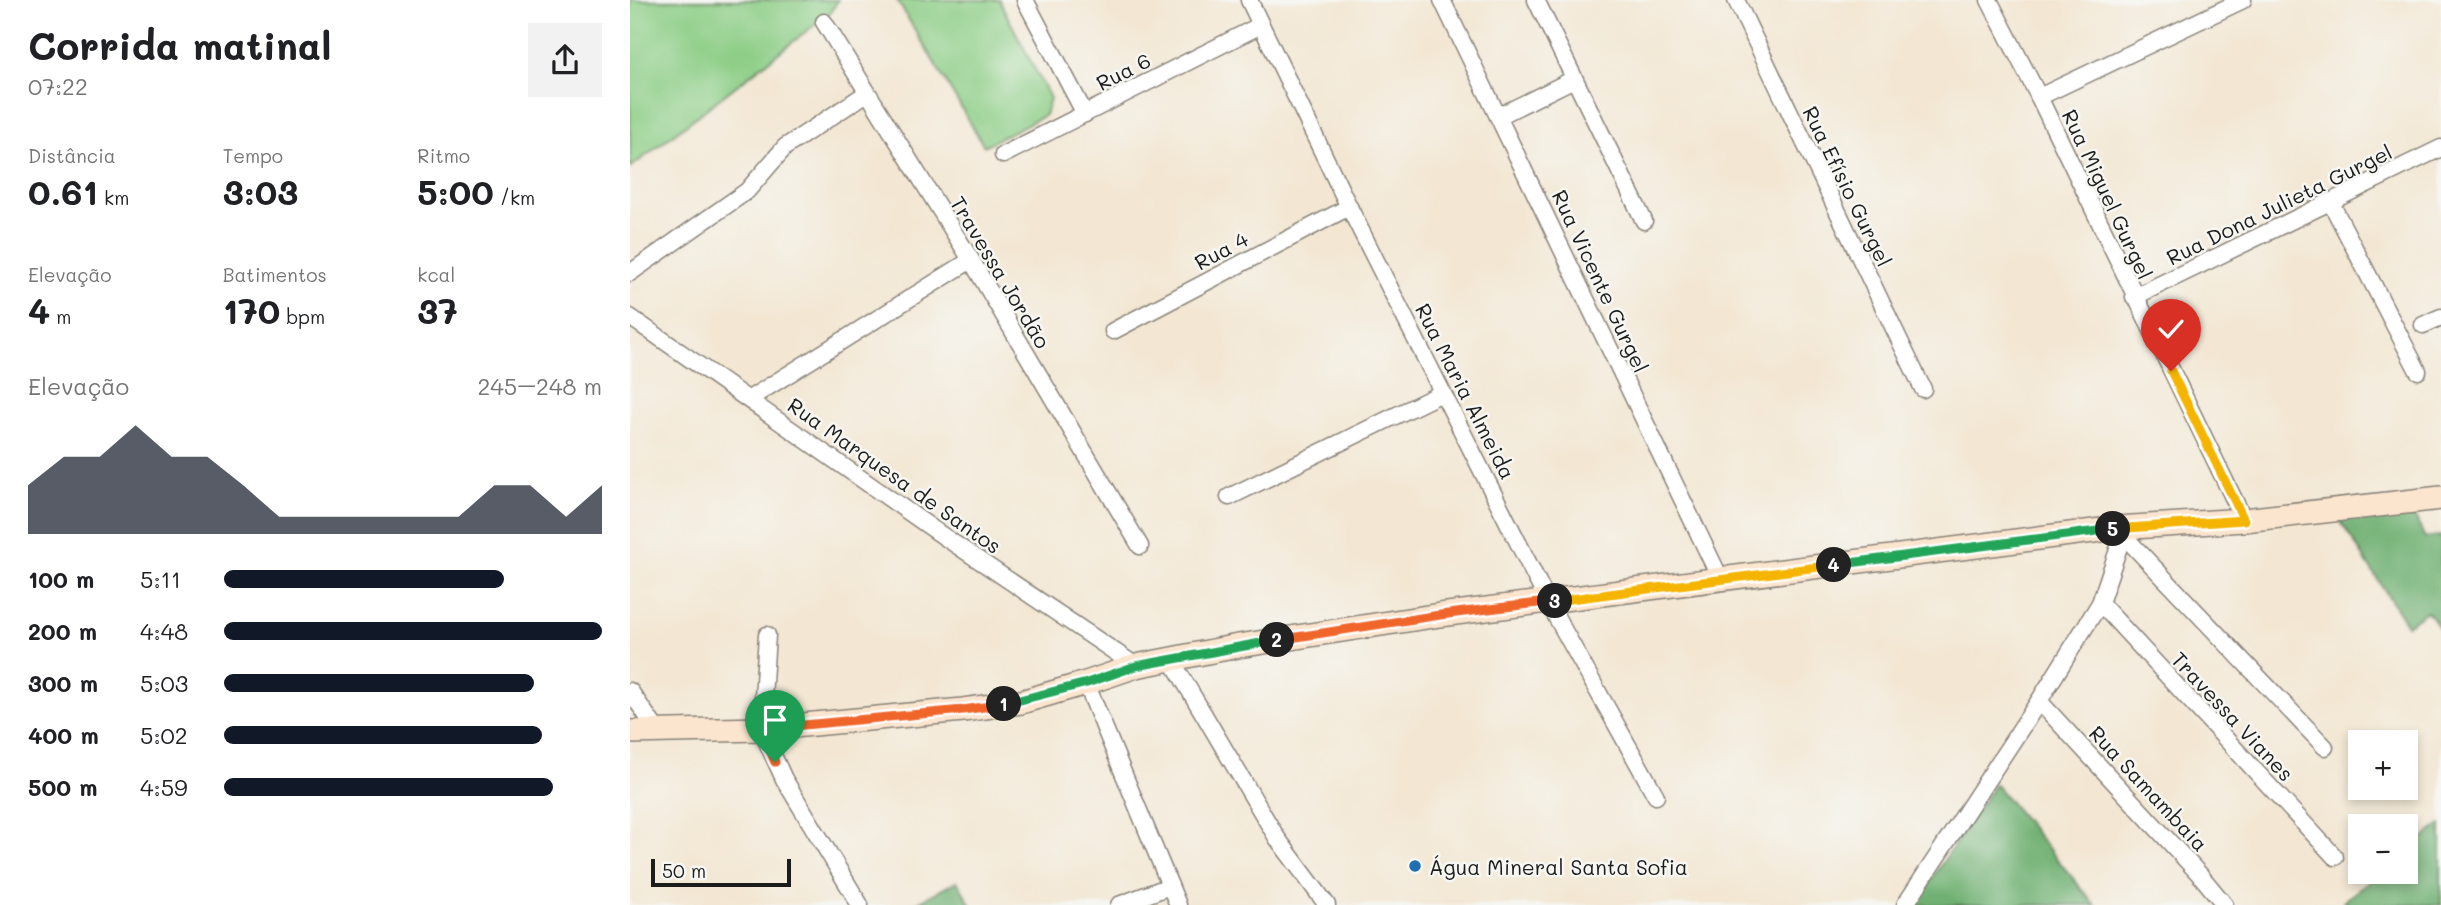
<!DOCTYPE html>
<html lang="pt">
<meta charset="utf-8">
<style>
:root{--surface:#fff;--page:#f2f2f2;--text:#202124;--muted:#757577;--accent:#111827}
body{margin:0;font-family:Mali,sans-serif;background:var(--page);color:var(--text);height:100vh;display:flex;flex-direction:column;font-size:26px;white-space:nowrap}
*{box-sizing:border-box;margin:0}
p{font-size:23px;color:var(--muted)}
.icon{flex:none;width:38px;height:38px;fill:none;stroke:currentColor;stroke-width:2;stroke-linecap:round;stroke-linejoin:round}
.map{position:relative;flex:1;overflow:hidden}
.panel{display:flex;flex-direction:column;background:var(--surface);width:630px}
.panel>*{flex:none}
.controls{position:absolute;left:1718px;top:730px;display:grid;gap:14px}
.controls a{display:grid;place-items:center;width:70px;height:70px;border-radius:0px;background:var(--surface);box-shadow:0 4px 10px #0003;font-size:35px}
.scale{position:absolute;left:21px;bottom:18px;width:140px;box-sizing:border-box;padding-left:7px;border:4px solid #1c1c1c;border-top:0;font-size:19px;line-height:24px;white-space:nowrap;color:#1c1c1c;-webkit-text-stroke:5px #f6f6f2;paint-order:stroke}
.pin{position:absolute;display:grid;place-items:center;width:60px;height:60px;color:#fff;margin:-72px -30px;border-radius:50% 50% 50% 0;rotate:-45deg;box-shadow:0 0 7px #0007}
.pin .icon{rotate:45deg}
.km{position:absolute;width:35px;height:35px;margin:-18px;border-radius:50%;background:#222;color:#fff;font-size:19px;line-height:35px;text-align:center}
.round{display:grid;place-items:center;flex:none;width:74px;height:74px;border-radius:0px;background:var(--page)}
.headline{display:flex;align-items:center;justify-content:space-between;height:119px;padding:0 28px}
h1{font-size:38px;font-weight:800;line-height:52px}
.figures{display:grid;grid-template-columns:repeat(3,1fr);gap:10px;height:119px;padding:7px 28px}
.figures div{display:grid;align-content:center}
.figures b{font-size:35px;font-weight:800}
.figures small{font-size:19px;font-weight:400}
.figures p{font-size:19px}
.chart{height:196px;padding:14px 28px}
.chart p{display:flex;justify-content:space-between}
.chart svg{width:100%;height:126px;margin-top:7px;fill:var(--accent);opacity:.7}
ul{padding:0 28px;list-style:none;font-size:23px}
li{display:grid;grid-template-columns:112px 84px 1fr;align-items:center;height:52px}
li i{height:18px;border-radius:9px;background:var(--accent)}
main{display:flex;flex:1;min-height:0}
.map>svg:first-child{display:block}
</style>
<main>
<section class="panel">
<div class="headline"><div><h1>Corrida matinal</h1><p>07:22</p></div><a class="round"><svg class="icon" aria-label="share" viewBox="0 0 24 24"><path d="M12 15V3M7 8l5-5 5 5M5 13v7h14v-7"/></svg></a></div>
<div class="figures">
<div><p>Distância</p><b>0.61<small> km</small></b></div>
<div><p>Tempo</p><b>3:03</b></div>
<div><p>Ritmo</p><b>5:00<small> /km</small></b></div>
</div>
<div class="figures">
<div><p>Elevação</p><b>4<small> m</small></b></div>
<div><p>Batimentos</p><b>170<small> bpm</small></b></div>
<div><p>kcal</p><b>37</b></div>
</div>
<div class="chart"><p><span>Elevação</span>245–248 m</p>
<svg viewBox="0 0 160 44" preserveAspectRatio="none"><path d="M0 44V27L10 17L20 17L30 6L40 17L50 17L60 27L70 38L80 38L90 38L100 38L110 38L120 38L130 27L140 27L150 38L160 27V44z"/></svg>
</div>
<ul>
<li><b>100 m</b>5:11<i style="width:74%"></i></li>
<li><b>200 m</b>4:48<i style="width:100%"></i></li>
<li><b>300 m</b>5:03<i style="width:82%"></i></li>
<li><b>400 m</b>5:02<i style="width:84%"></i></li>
<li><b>500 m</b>4:59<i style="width:87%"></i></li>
</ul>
</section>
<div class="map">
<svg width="1811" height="905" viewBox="0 0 1811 905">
<rect width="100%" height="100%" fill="#f6f6f2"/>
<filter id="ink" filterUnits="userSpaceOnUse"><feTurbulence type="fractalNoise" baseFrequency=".0143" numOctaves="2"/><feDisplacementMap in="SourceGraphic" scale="14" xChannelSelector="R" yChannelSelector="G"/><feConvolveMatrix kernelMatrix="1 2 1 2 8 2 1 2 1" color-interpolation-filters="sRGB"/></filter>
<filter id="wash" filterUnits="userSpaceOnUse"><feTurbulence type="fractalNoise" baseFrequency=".00686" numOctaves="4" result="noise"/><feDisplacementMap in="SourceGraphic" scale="28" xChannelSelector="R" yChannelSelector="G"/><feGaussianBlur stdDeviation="1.57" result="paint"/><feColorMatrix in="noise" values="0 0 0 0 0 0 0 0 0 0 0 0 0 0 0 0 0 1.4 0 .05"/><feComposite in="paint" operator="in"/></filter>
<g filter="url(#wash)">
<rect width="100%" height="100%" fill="#f3e7d3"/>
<!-- green -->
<g fill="#8bcd85" stroke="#547450" stroke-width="2">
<polygon points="0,0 208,0 200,13 0,168"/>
<polygon points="267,0 369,0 420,98 415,115 354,146"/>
</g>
<!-- forest -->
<g fill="#70b072" stroke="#466647" stroke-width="2">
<polygon points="1782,511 1795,538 1811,536 1811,630 1797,611 1777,625 1709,519"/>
<polygon points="1365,784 1465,905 1284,905"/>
<polygon points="1811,824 1811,905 1719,905 1714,901 1751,872 1776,872 1776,852"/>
<polygon points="327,881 341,905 283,905"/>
</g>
</g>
<g filter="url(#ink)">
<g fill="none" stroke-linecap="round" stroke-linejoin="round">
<defs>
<g id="street">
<polyline points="395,0 455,114"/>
<polyline points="619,0 719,207 918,602 1026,796"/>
<polyline points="812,0 1091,580"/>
<polyline points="906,0 1014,221"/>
<polyline points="1106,0 1293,389"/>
<polyline points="1359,0 1409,97 1614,520"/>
<polyline points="194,22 341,260 510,546"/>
<polyline points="1409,97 1613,0"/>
<polyline points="869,116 944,79"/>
<polyline points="373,155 631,25"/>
<polyline points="1701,203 1788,371"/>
<polyline points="0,273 117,191 155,147 237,93"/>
<polyline points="1504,297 1811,148"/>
<polyline points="0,317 313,536 506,666"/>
<polyline points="1793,325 1811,317"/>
<polyline points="483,331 719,207"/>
<polyline points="119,399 341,260"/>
<polyline points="599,497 812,393"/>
<polyline points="1493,535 1695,747"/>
<polyline points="1470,603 1705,857"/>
<polyline points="137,635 131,729 154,779 230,905"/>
<polyline points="541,659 647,838 697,905"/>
<polyline points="456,683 548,905"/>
<polyline points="0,691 29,733"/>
<polyline points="1409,701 1571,876 1595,905"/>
<polyline points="489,905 540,886"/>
<polyline points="1275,905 1409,701 1470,603 1493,535 1487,528"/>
</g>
<polyline id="secondary" points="0,732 131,729 333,710 391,702 456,683 506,666 608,646 810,615 1487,528 1614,520 1811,498"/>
</defs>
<!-- street casing -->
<use href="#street" stroke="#888278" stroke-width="19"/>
<!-- secondary casing -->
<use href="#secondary" stroke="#888278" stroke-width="26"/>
<!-- street -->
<use href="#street" stroke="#fff" stroke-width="16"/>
<!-- secondary -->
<use href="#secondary" stroke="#fbe5cf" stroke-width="23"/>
</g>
</g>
<g fill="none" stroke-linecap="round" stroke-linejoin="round" filter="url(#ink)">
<defs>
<polyline id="split-1" points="145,762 131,729 333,710 374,704"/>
<polyline id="split-2" points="374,704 457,683 506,666 647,640"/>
<polyline id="split-3" points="647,640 810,615 925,601"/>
<polyline id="split-4" points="925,601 1204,565"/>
<polyline id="split-5" points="1204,565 1483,529"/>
<polyline id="split-6" points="1483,529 1614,520 1541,371"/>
</defs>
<!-- split-1 casing -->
<use href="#split-1" stroke="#fff" stroke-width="14"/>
<!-- split-2 casing -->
<use href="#split-2" stroke="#fff" stroke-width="14"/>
<!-- split-3 casing -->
<use href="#split-3" stroke="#fff" stroke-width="14"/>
<!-- split-4 casing -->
<use href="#split-4" stroke="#fff" stroke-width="14"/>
<!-- split-5 casing -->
<use href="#split-5" stroke="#fff" stroke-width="14"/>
<!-- split-6 casing -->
<use href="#split-6" stroke="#fff" stroke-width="14"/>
<!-- split-1 -->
<use href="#split-1" stroke="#f0652b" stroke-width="9"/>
<!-- split-2 -->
<use href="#split-2" stroke="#22a559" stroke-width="9"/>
<!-- split-3 -->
<use href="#split-3" stroke="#f0652b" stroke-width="9"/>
<!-- split-4 -->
<use href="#split-4" stroke="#f5b400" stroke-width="9"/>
<!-- split-5 -->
<use href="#split-5" stroke="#22a559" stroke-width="9"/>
<!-- split-6 -->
<use href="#split-6" stroke="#f5b400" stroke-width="9"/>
</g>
<!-- markers -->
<circle fill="#1f6fb2" stroke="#f6f6f2" stroke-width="2.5" cx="785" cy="866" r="7"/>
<g text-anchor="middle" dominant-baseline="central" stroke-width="5" stroke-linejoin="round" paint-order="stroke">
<!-- street labels -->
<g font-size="21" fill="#1c1c1c" stroke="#f6f6f2">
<text transform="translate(493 71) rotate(-27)">Rua 6</text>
<text transform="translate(1218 186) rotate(64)">Rua Efísio Gurgel</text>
<text transform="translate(1478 194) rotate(65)">Rua Miguel Gurgel</text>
<text transform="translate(1649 204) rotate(-26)">Rua Dona Julieta Gurgel</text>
<text transform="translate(591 250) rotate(-28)">Rua 4</text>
<text transform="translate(371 272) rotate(59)">Travessa Jordão</text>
<text transform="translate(971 281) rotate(65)">Rua Vicente Gurgel</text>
<text transform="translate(836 391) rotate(63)">Rua Maria Almeida</text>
<text transform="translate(265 475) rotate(35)">Rua Marquesa de Santos</text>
<text transform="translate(1603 716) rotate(47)">Travessa Vianes</text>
<text transform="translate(1519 788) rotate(47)">Rua Samambaia</text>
</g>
<!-- poi labels -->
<g font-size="21" fill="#1c1c1c" stroke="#f6f6f2" text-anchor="start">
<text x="799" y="866">Água Mineral Santa Sofia</text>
</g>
</g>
</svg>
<div class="controls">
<a>+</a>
<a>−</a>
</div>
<div class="scale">50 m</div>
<div class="pin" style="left:145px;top:762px;background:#1e9e55"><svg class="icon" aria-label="arrive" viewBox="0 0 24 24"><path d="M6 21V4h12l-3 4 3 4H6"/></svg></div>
<div class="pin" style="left:1541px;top:371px;background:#d93025"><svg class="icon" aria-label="check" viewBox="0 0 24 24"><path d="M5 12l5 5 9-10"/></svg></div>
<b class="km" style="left:374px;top:704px">1</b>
<b class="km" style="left:647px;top:640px">2</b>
<b class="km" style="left:925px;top:601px">3</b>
<b class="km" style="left:1204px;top:565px">4</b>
<b class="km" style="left:1483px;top:529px">5</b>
</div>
</main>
